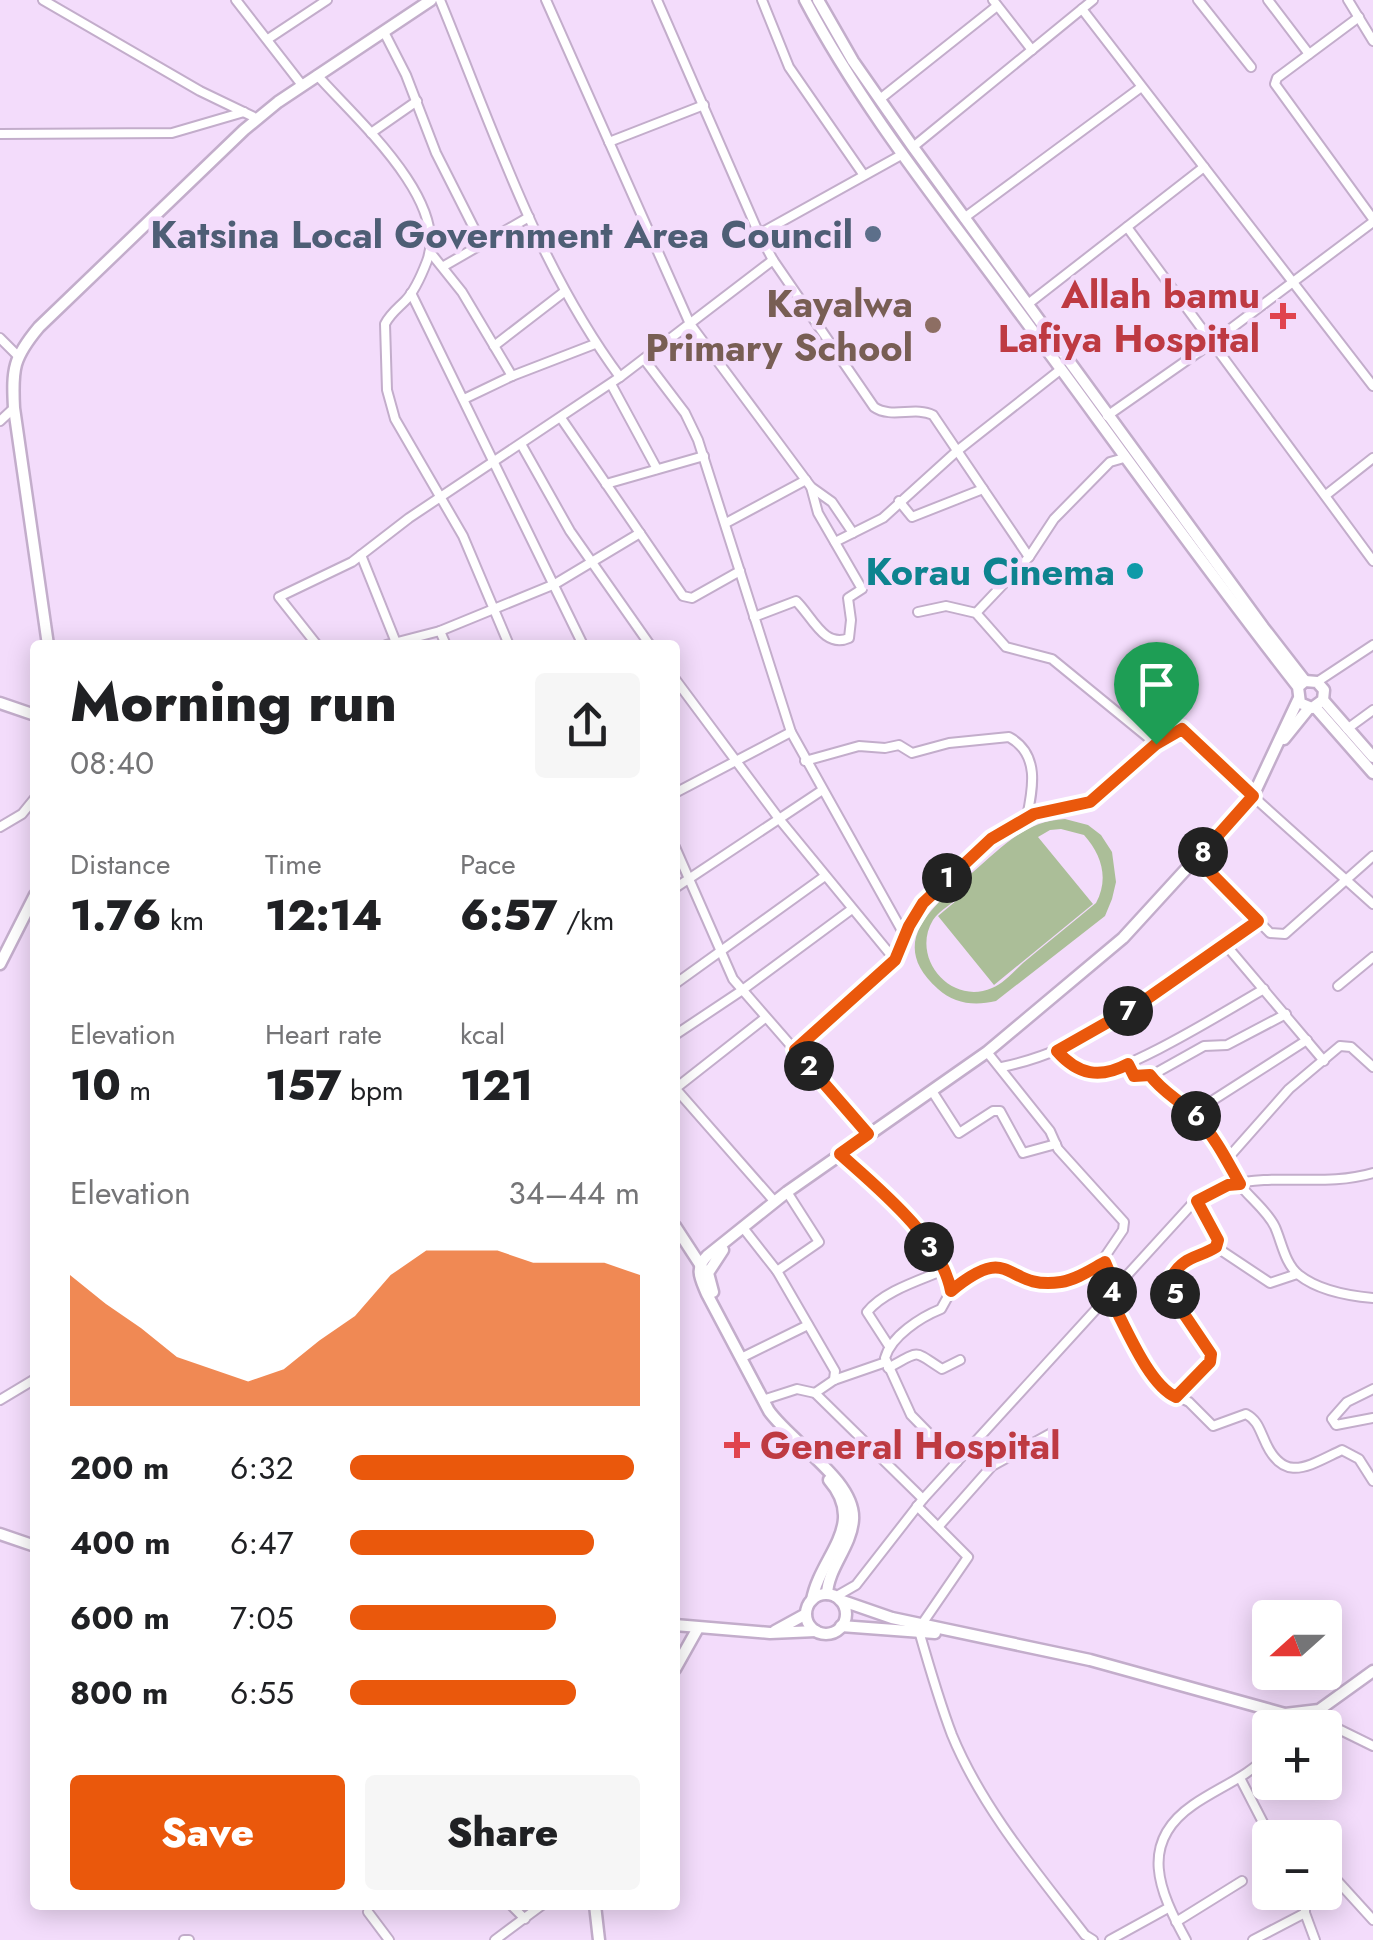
<!DOCTYPE html>
<meta charset="utf-8">
<style>
:root{--surface:#fff;--page:#f6f6f6;--text:#202124;--muted:#757577;--accent:#ea580c}
body{margin:0;font-family:Jost,sans-serif;background:var(--page);color:var(--text);height:100vh;display:flex;flex-direction:column;font-size:38px;white-space:nowrap}
*{box-sizing:border-box;margin:0}
p{font-size:32px;color:var(--muted)}
.icon{flex:none;width:55px;height:55px;fill:none;stroke:currentColor;stroke-width:2;stroke-linecap:round;stroke-linejoin:round}
.map{position:relative;flex:1;overflow:hidden}
.drawer{position:absolute;left:30px;top:640px;width:650px;height:1270px;display:flex;flex-direction:column;background:var(--surface);border-radius:10px;box-shadow:0 5px 25px #0003}
.drawer>*{flex:none}
.needle{width:65px;rotate:249deg}
.buttons{position:absolute;left:1252px;top:1600px;display:grid;gap:20px}
.buttons a{display:grid;place-items:center;width:90px;height:90px;border-radius:10px;background:var(--surface);box-shadow:0 5px 25px #0003;font-size:50px}
.pin{position:absolute;display:grid;place-items:center;width:85px;height:85px;color:#fff;margin:-102px -42px;border-radius:50% 50% 50% 0;rotate:-45deg;box-shadow:0 0 10px #0007}
.pin .icon{rotate:45deg}
.km{position:absolute;width:50px;height:50px;margin:-25px;border-radius:50%;background:#222;color:#fff;font-size:28px;line-height:50px;text-align:center}
.round{display:grid;place-items:center;flex:none;width:105px;height:105px;border-radius:10px;background:var(--page)}
.summary{display:flex;align-items:center;justify-content:space-between;height:170px;padding:0 40px}
h1{font-size:55px;font-weight:800;line-height:75px}
.metrics{display:grid;grid-template-columns:repeat(3,1fr);gap:15px;height:170px;padding:10px 40px}
.metrics div{display:grid;align-content:center}
.metrics b{font-size:42px;font-weight:800}
.metrics small{font-size:28px;font-weight:400}
.metrics p{font-size:28px}
.chart{height:280px;padding:20px 40px}
.chart p{display:flex;justify-content:space-between}
.chart svg{width:100%;height:180px;margin-top:10px;fill:var(--accent);opacity:.7}
.action{display:flex;gap:20px;margin-top:auto;padding:20px 40px}
.action a{flex:1;height:115px;border-radius:10px;background:var(--accent);color:#fff;font-size:40px;font-weight:800;line-height:115px;text-align:center}
.action a+a{background:var(--page);color:var(--text)}
ul{padding:0 40px;list-style:none;font-size:32px}
li{display:grid;grid-template-columns:160px 120px 1fr;align-items:center;height:75px}
li i{height:25px;border-radius:12px;background:var(--accent)}
.map>svg:first-child{display:block}
</style>
<div class="map">
<svg width="1373" height="1940" viewBox="0 0 1373 1940">
<rect width="100%" height="100%" fill="#f3dcfb"/>
<!-- green -->
<path fill="#abbe98" fill-rule="evenodd" d="M1065,819L1088,825L1101,835L1112,852L1116,882L1112,899L1105,916L996,1001C975,1006 954,1004 938,989C884,941 936,904 973,872C1002,847 1025,821 1065,819ZM1061,829L1084,835C1102,855 1109,879 1096,903C1072,923 1047,943 1023,963C1014,971 1003,984 992,988C951,1006 910,958 933,920C940,910 954,902 963,895L938,916L994,985L1093,904L1038,837L1050,830Z"/>
<g fill="none" stroke-linecap="round" stroke-linejoin="round">
<defs>
<g id="street">
<polyline points="43,0 200,91 258,119"/>
<polyline points="236,0 302,85"/>
<path d="M440,0C493,129 537,265 620,377"/>
<polyline points="546,0 690,324 811,487 832,502 853,533"/>
<path d="M657,0L759,234L773,260L874,407C891,419 915,406 933,415L1029,557"/>
<polyline points="762,0 789,67 863,174"/>
<polyline points="993,0 1032,50"/>
<polyline points="1198,0 1251,67"/>
<polyline points="1268,0 1309,54"/>
<polyline points="1348,0 1373,41"/>
<polyline points="1082,9 1373,386"/>
<polyline points="1359,17 1277,78 1275,84 1373,219"/>
<polyline points="384,32 406,75 436,153 482,244"/>
<polyline points="268,39 327,0"/>
<path d="M317,75C353,116 450,200 427,261C422,274 415,291 405,301C397,309 390,314 385,324L387,390L395,419L463,536L509,645"/>
<polyline points="880,99 997,6"/>
<polyline points="371,133 417,101"/>
<polyline points="0,134 172,133 244,112"/>
<polyline points="609,142 704,105"/>
<polyline points="913,147 1093,0"/>
<polyline points="964,218 1140,88"/>
<polyline points="1127,227 1373,561"/>
<polyline points="759,234 903,154"/>
<polyline points="430,252 462,292 512,376"/>
<polyline points="444,266 529,217"/>
<polyline points="411,293 583,645"/>
<polyline points="1028,304 1204,167"/>
<polyline points="0,338 17,355"/>
<polyline points="494,346 564,292"/>
<polyline points="644,359 685,413 698,440 791,732 905,936"/>
<polyline points="611,384 657,469"/>
<polyline points="464,399 512,376 595,344"/>
<polyline points="1107,416 1213,342 1373,222"/>
<polyline points="561,418 683,596 692,598 740,571"/>
<polyline points="0,421 14,408"/>
<polyline points="521,444 570,531 650,645"/>
<polyline points="606,484 704,456"/>
<polyline points="1326,495 1373,458"/>
<polyline points="899,501 912,517 983,489"/>
<polyline points="726,523 806,480"/>
<polyline points="835,542 883,518 957,451 1060,370"/>
<polyline points="361,555 397,645"/>
<polyline points="918,612 946,606 976,613 1006,647 1052,659 1156,744"/>
<polyline points="976,613 1029,557 1054,519 1110,462 1124,458"/>
<path d="M754,617L796,601C812,616 824,649 849,638L851,620L848,598L862,589L818,513L811,487"/>
<polyline points="440,631 446,645"/>
<polyline points="317,645 279,597 352,562 409,518 620,377 773,260"/>
<polyline points="386,645 440,631 555,584 640,533"/>
<polyline points="675,679 780,820 895,960 795,1050"/>
<polyline points="1317,682 1373,645"/>
<polyline points="1347,729 1373,710"/>
<path d="M805,761L859,746L885,748L899,745L912,753L949,743L1009,737C1040,754 1033,788 1027,817"/>
<polyline points="675,793 791,732"/>
<polyline points="0,827 22,814 35,798"/>
<polyline points="675,847 733,979 868,1134"/>
<polyline points="1197,859 1270,933 1285,934 1373,856"/>
<polyline points="675,888 821,791"/>
<polyline points="1225,944 1324,1061"/>
<polyline points="895,960 909,926 923,903 991,839 1034,814 1090,802 1178,729 1373,904"/>
<polyline points="675,984 825,876"/>
<polyline points="1338,986 1373,957"/>
<polyline points="675,1035 741,991 852,909"/>
<path d="M1057,1051C1065,1061 1075,1071 1088,1074C1116,1080 1234,1006 1264,989"/>
<polyline points="987,1052 1050,1131 1058,1149 1124,1222 1123,1230 1106,1255 1107,1271 1116,1288"/>
<polyline points="1128,1064 1136,1077 1154,1074 1204,1046 1227,1045 1286,1014"/>
<path d="M1002,1067C1099,1047 1179,977 1258,921"/>
<path d="M1150,1075L1171,1098L1193,1113L1228,1158C1231,1188 1263,1202 1275,1227C1282,1243 1285,1264 1299,1275C1318,1290 1350,1296 1373,1298"/>
<polyline points="675,1088 775,1202"/>
<polyline points="676,1088 765,1018"/>
<polyline points="932,1091 959,1133 993,1111 1000,1111 1023,1153 1056,1144"/>
<polyline points="1193,1113 1307,1040"/>
<path d="M840,1154L903,1212L949,1281L951,1291L941,1309C921,1317 891,1336 885,1358L911,1415L957,1462"/>
<polyline points="1228,1158 1289,1089 1340,1046 1351,1047 1373,1067"/>
<polyline points="1197,1201 1218,1240 1216,1247"/>
<polyline points="744,1229 777,1271 835,1371 834,1380"/>
<polyline points="1216,1247 1270,1283 1297,1274"/>
<polyline points="777,1271 819,1242 787,1192"/>
<path d="M951,1291C1014,1238 1003,1291 1061,1282C1076,1280 1091,1269 1105,1262"/>
<path d="M1109,1296L1164,1390L1189,1402L1213,1426L1246,1414C1257,1420 1259,1428 1264,1439C1283,1485 1308,1466 1342,1450L1359,1459L1373,1481"/>
<path d="M889,1346L867,1312C884,1291 918,1281 944,1270"/>
<polyline points="743,1357 808,1325"/>
<path d="M888,1368C922,1350 912,1350 942,1369L960,1360"/>
<polyline points="1373,1389 1347,1402 1332,1419 1336,1425 1373,1418"/>
<polyline points="815,1393 834,1380 886,1362"/>
<path d="M1176,1397L1210,1362L1211,1354L1180,1308L1172,1277C1183,1256 1199,1259 1216,1247"/>
<polyline points="0,1400 35,1379"/>
<polyline points="763,1400 797,1389 815,1393 923,1499"/>
<polyline points="917,1506 968,1557 922,1624"/>
<polyline points="939,1526 992,1466 1055,1431"/>
<path d="M835,1597L856,1585L923,1499L1193,1203C1204,1197 1217,1188 1229,1185C1277,1173 1326,1187 1373,1173"/>
<path d="M919,1631C929,1666 939,1701 952,1735C982,1808 1037,1873 1085,1935L1093,1940"/>
<polyline points="1312,1716 1373,1746"/>
<polyline points="1298,1728 1314,1714"/>
<polyline points="1240,1778 1271,1838"/>
<polyline points="1325,1876 1333,1876 1373,1920"/>
<polyline points="1305,1892 1305,1913 1315,1940"/>
<polyline points="511,1905 525,1919"/>
<polyline points="368,1912 389,1940"/>
<polyline points="1176,1922 1242,1881"/>
<polyline points="184,1940 189,1940"/>
<polyline points="495,1940 542,1905"/>
<polyline points="1110,1940 1168,1908"/>
<path d="M1186,1940C1159,1891 1138,1843 1193,1805C1219,1787 1248,1777 1270,1753"/>
<polyline points="1253,1940 1305,1913"/>
</g>
<g id="secondary">
<path d="M805,0C863,110 943,208 1016,308C1110,435 1201,563 1298,687L1300,703L1312,708L1323,700L1324,690L1317,682L1305,681L1298,687"/>
<polyline points="818,0 853,61 913,147 1263,627 1305,681"/>
<path d="M48,645L14,408C12,369 13,358 39,327L244,130L278,102L431,0"/>
<polyline points="1323,700 1373,757"/>
<polyline points="0,703 35,715"/>
<polyline points="1315,707 1373,773"/>
<polyline points="1284,739 1309,708"/>
<polyline points="0,964 35,895"/>
<polyline points="675,1226 703,1269"/>
<polyline points="713,1292 708,1273 723,1250"/>
<polyline points="0,1534 35,1546"/>
<path d="M827,1594C828,1568 851,1547 853,1520C856,1481 792,1443 769,1411L707,1294C701,1279 694,1269 707,1256L787,1192L987,1052L1123,938L1253,796L1298,700"/>
<circle cx="826" cy="1614" r="20"/>
<path d="M812,1600C820,1556 868,1525 829,1480"/>
<polyline points="840,1600 892,1618 1090,1660 1285,1714 1319,1710 1373,1671"/>
<polyline points="675,1625 770,1633 816,1631"/>
<polyline points="841,1626 935,1633"/>
<polyline points="775,1631 806,1614"/>
<polyline points="675,1669 698,1628"/>
<polyline points="595,1905 599,1940"/>
</g>
</defs>
<!-- street casing -->
<use href="#street" stroke="#c3adcb" stroke-width="12"/>
<!-- secondary casing -->
<use href="#secondary" stroke="#c3adcb" stroke-width="15"/>
<!-- street -->
<use href="#street" stroke="#fff" stroke-width="8"/>
<!-- secondary -->
<use href="#secondary" stroke="#fff" stroke-width="10"/>
</g>
<g fill="none" stroke-linecap="round" stroke-linejoin="round">
<defs>
<path id="route" d="M1182,729L1253,796L1197,859L1258,921L1138,1005L1057,1051C1078,1075 1100,1079 1128,1064L1134,1076L1150,1075C1163,1093 1183,1102 1197,1118C1216,1138 1227,1161 1240,1184L1228,1185L1197,1201L1218,1240L1216,1247C1199,1258 1183,1256 1172,1277L1180,1308L1211,1354L1210,1362L1176,1397C1148,1385 1124,1323 1109,1296L1116,1288L1105,1262C1092,1269 1076,1280 1061,1282C1003,1291 1014,1239 951,1291C941,1239 878,1188 840,1154L868,1134L795,1050L895,960L909,926L923,903L991,839L1034,814L1090,802L1156,744Z"/>
</defs>
<!-- route casing -->
<use href="#route" stroke="#fff" stroke-width="20"/>
<!-- route -->
<use href="#route" stroke="#ea580c" stroke-width="12"/>
</g>
<!-- markers -->
<circle fill="#5c6f8a" stroke="#f3dcfb" stroke-width="4" cx="873" cy="234" r="10"/>
<g fill="#e0444e" stroke="#f3dcfb" stroke-width="4">
<path d="M1278 301h10v10h10v10h-10v10h-10v-10h-10v-10h10z"/>
<path d="M732 1430h10v10h10v10h-10v10h-10v-10h-10v-10h10z"/>
</g>
<circle fill="#8d6e63" stroke="#f3dcfb" stroke-width="4" cx="933" cy="325" r="10"/>
<circle fill="#0f9aa8" stroke="#f3dcfb" stroke-width="4" cx="1135" cy="571" r="10"/>
<g text-anchor="middle" dominant-baseline="central" stroke-width="9" stroke-linejoin="round" paint-order="stroke">
<!-- service labels -->
<g font-size="38" font-weight="bold" fill="#4e5e75" stroke="#f3dcfb" text-anchor="end">
<text x="853" y="234">Katsina Local Government Area Council</text>
</g>
<!-- health labels -->
<g font-size="38" font-weight="bold" fill="#be3a42" stroke="#f3dcfb" text-anchor="end">
<text x="1260" y="294">Allah bamu<tspan x="1260" dy="44">Lafiya Hospital</tspan></text>
<text x="760" y="1445" text-anchor="start">General Hospital</text>
</g>
<!-- education labels -->
<g font-size="38" font-weight="bold" fill="#785e54" stroke="#f3dcfb" text-anchor="end">
<text x="913" y="303">Kayalwa<tspan x="913" dy="44">Primary School</tspan></text>
</g>
<!-- culture labels -->
<g font-size="38" font-weight="bold" fill="#0d838f" stroke="#f3dcfb" text-anchor="end">
<text x="1115" y="571">Korau Cinema</text>
</g>
</g>
</svg>
<div class="buttons">
<a><svg class="needle" viewBox="-14 -14 28 28"><path d="M0-13l5 13h-10z" fill="#e53935"/><path d="M0 13l5-13h-10z" fill="#757577"/></svg></a>
<a>+</a>
<a>−</a>
</div>
<div class="pin" style="left:1156px;top:744px;background:#1e9e55"><svg class="icon" aria-label="arrive" viewBox="0 0 24 24"><path d="M6 21V4h12l-3 4 3 4H6"/></svg></div>
<b class="km" style="left:947px;top:878px">1</b>
<b class="km" style="left:809px;top:1066px">2</b>
<b class="km" style="left:929px;top:1247px">3</b>
<b class="km" style="left:1112px;top:1292px">4</b>
<b class="km" style="left:1175px;top:1294px">5</b>
<b class="km" style="left:1196px;top:1116px">6</b>
<b class="km" style="left:1128px;top:1011px">7</b>
<b class="km" style="left:1203px;top:852px">8</b>
<section class="drawer">
<div class="summary"><div><h1>Morning run</h1><p>08:40</p></div><a class="round"><svg class="icon" aria-label="share" viewBox="0 0 24 24"><path d="M12 15V3M7 8l5-5 5 5M5 13v7h14v-7"/></svg></a></div>
<div class="metrics">
<div><p>Distance</p><b>1.76<small> km</small></b></div>
<div><p>Time</p><b>12:14</b></div>
<div><p>Pace</p><b>6:57<small> /km</small></b></div>
</div>
<div class="metrics">
<div><p>Elevation</p><b>10<small> m</small></b></div>
<div><p>Heart rate</p><b>157<small> bpm</small></b></div>
<div><p>kcal</p><b>121</b></div>
</div>
<div class="chart"><p><span>Elevation</span>34–44 m</p>
<svg viewBox="0 0 160 44" preserveAspectRatio="none"><path d="M0 44V12L10 19L20 25L30 32L40 35L50 38L60 35L70 28L80 22L90 12L100 6L110 6L120 6L130 9L140 9L150 9L160 12V44z"/></svg>
</div>
<ul>
<li><b>200 m</b>6:32<i style="width:98%"></i></li>
<li><b>400 m</b>6:47<i style="width:84%"></i></li>
<li><b>600 m</b>7:05<i style="width:71%"></i></li>
<li><b>800 m</b>6:55<i style="width:78%"></i></li>
</ul>
<div class="action"><a>Save</a><a>Share</a></div>
</section>
</div>
